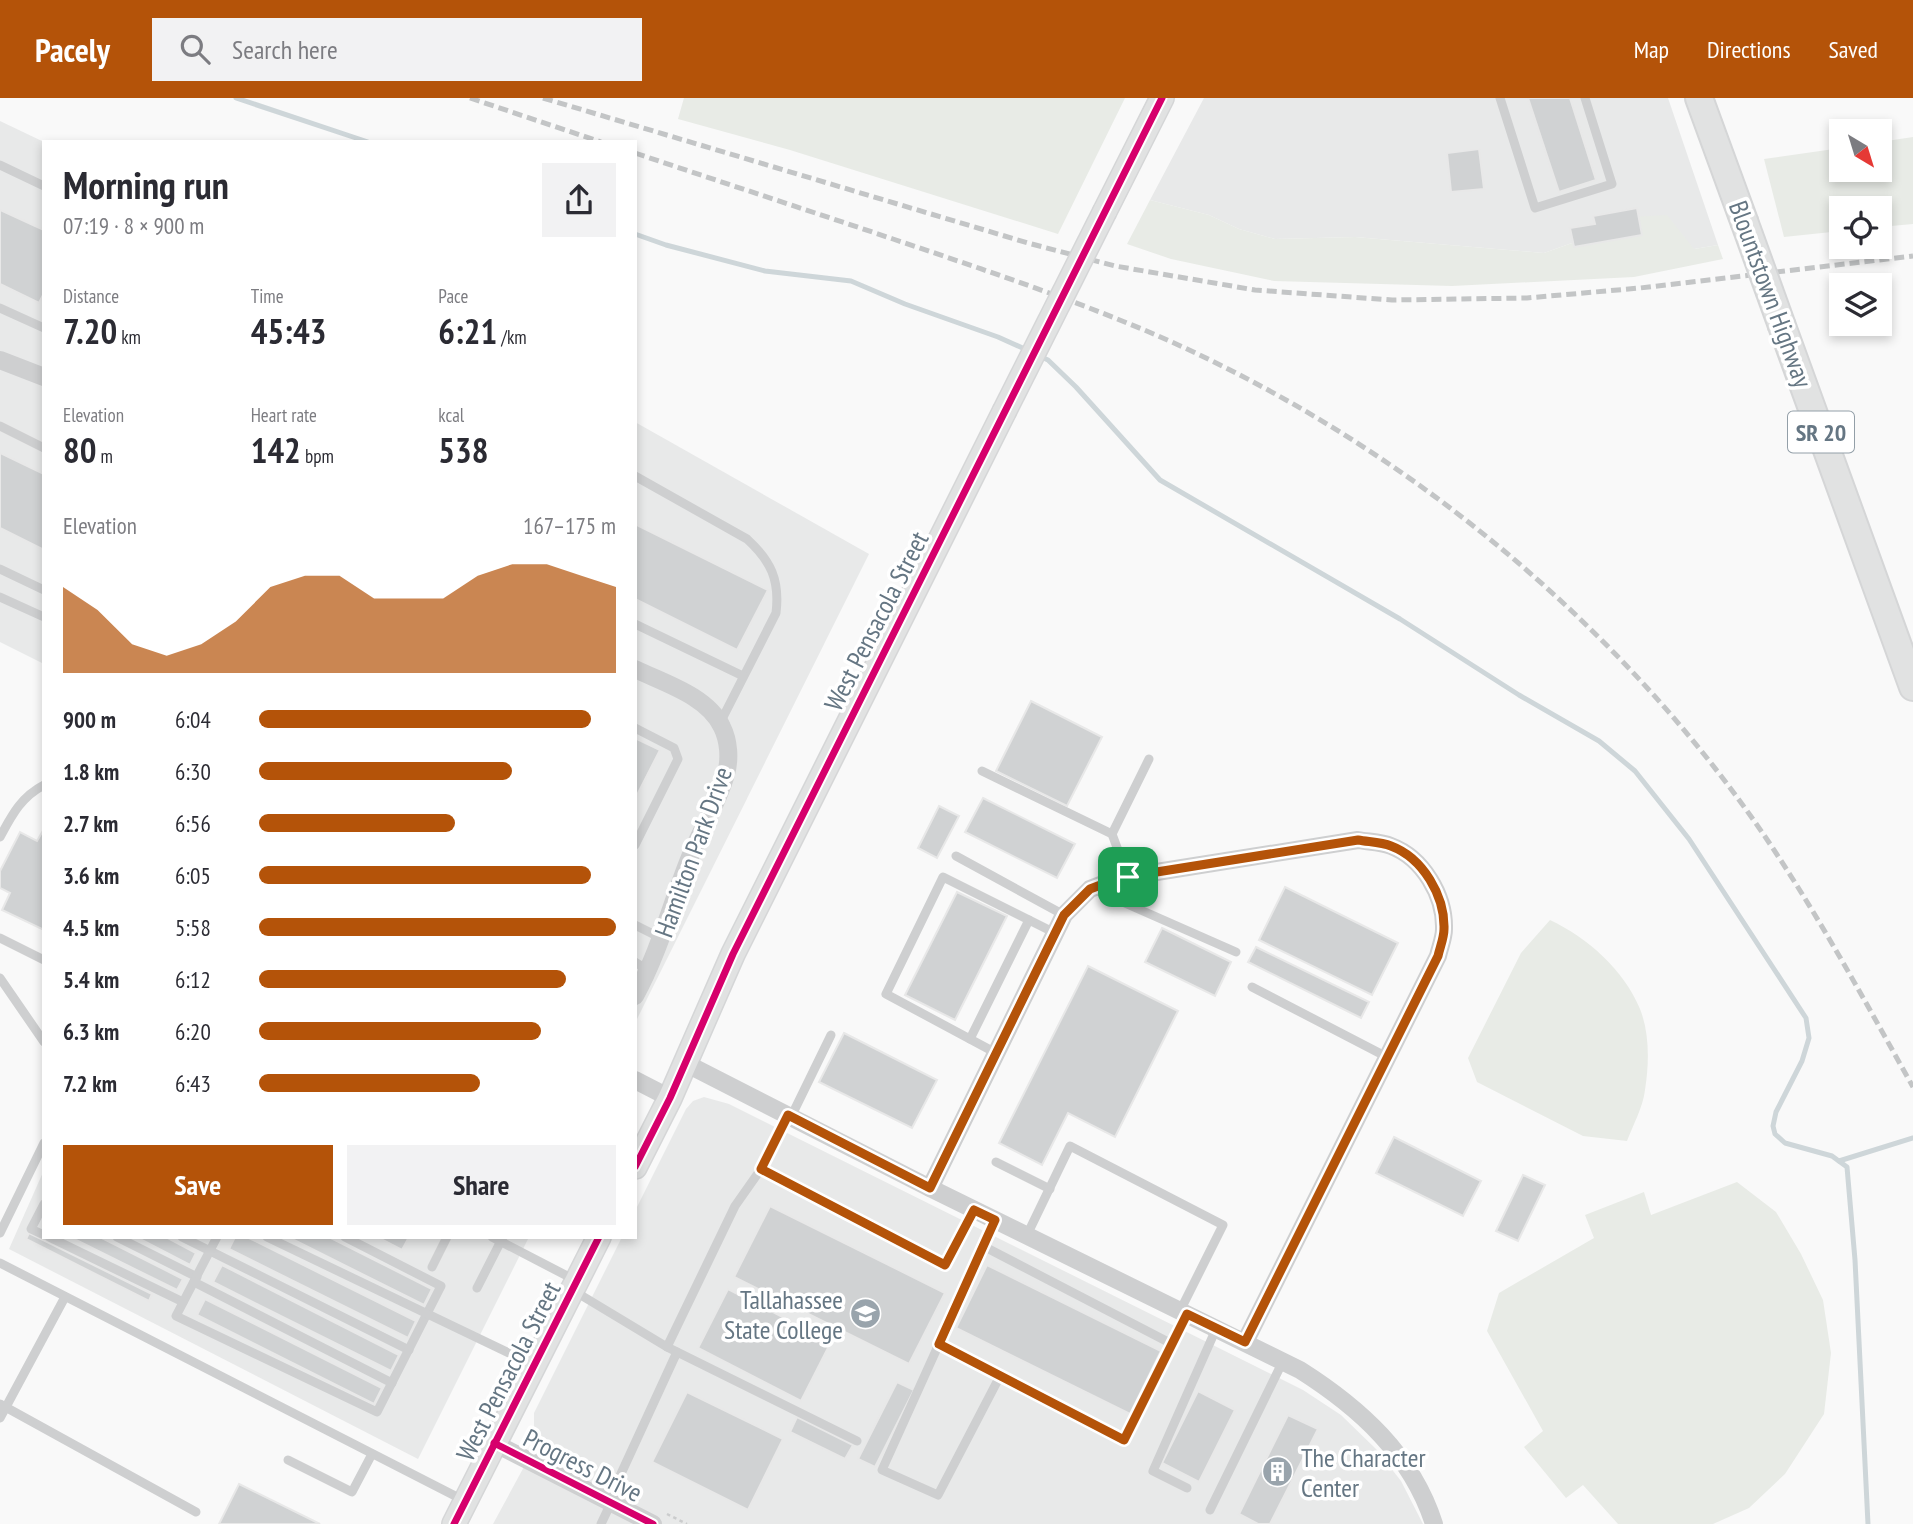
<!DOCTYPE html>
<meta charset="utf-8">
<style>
:root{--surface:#fff;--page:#f2f2f3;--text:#2b2b33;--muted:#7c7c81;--accent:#b45309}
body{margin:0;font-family:"PT Sans Narrow",sans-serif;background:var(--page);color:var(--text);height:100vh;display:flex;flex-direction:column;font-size:26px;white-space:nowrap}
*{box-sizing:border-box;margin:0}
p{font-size:23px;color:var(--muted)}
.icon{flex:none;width:38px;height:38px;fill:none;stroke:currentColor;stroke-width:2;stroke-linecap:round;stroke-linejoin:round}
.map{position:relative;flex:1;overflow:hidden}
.sheet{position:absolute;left:42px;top:42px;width:595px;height:1099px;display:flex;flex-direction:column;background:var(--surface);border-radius:0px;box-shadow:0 4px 10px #0003}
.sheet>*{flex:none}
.needle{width:46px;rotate:142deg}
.buttons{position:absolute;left:1829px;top:21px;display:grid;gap:14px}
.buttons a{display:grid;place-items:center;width:63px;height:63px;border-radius:0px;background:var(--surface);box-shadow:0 4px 10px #0003;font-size:35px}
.pin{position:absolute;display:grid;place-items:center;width:60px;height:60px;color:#fff;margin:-30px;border-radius:14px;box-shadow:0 4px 10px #0006}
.round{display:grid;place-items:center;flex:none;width:74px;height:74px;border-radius:0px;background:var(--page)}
.overview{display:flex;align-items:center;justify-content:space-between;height:119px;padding:0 21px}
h1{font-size:38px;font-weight:700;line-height:52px}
.figures{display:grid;grid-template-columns:repeat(3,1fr);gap:10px;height:119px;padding:7px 21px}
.figures div{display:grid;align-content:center}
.figures b{font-size:35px;font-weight:700}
.figures small{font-size:19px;font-weight:400}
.figures p{font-size:19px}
.chart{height:196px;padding:14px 21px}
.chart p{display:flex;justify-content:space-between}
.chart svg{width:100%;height:126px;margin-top:7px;fill:var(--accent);opacity:.7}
.action{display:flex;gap:14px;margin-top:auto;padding:14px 21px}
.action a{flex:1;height:80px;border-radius:0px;background:var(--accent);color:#fff;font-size:28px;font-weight:700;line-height:80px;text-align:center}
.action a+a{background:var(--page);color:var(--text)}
ul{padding:0 21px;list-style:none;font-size:23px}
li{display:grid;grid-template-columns:112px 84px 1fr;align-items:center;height:52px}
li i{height:18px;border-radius:9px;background:var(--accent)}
header{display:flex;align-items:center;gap:42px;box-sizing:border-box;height:98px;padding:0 35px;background:var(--accent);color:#fff}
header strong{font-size:33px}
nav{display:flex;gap:38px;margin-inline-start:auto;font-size:24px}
.search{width:490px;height:63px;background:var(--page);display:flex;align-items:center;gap:18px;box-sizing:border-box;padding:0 24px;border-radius:0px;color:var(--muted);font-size:26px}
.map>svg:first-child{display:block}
</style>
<header>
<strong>Pacely</strong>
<div class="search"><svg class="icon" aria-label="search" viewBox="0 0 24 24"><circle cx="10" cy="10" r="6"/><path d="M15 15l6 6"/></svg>Search here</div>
<nav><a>Map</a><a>Directions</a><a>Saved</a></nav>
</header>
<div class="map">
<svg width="1913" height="1426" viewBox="0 0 1913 1426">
<rect width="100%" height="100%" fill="#f9f9f9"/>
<!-- built -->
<g fill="#e8e9e9">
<polygon points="1204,0 1668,0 1718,147 1694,151 1600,135 1544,155 1355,139 1275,141 1239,131 1209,117 1150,102"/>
<polygon points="0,23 44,44 44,566 0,544"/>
<polygon points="635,324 869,456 635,925"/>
<polygon points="704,999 729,1006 1303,1292 1341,1317 1376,1351 1401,1383 1423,1426 493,1426 538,1343 534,1332 534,1315 622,1139 635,1139 635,1113 686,1011 693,1003"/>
<polygon points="44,1072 44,1139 529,1139 418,1361 9,1151"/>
</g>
<!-- green -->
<g fill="#e8ebe6">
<polygon points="684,0 1125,0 1058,136 790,52 678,21"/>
<polygon points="1913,39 1913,126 1880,129 1880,110 1841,110 1841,133 1784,139 1764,61 1841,50 1841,72 1880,72 1880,44"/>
<polygon points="1150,102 1209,117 1239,131 1275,141 1355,139 1544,155 1600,135 1631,119 1667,117 1694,151 1718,147 1723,161 1634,179 1452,188 1274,183 1171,161 1127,146"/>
<path d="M1550,822C1588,840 1624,872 1640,911C1650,936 1649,967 1645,992C1643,1009 1633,1027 1627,1043L1583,1038L1477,984L1468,960L1521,855Z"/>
<polygon points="1737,1084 1776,1114 1801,1156 1823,1202 1831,1255 1824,1316 1785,1376 1749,1410 1713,1426 1618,1426 1583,1387 1566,1400 1524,1349 1543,1333 1487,1233 1499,1195 1594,1140 1585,1117 1644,1094 1651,1117"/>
</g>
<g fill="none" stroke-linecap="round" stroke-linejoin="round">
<!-- stream -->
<g stroke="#ced6d9" stroke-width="5">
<polyline points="236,0 368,44"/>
<polyline points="635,136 666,147 765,173 851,183 905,206 998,239 1027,252"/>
<polyline points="1039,258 1048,262 1076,289 1160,382 1400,521 1519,597 1599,643 1635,673 1689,741 1806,920 1809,940 1802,963 1776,1014 1773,1028 1775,1036 1785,1045 1832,1058 1847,1069 1855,1162 1868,1426"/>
<polyline points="1839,1063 1913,1040"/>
</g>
</g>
<!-- building -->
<g fill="#d0d2d3" stroke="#e8e8e8" stroke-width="2">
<polygon points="1528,0 1570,0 1596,82 1559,94"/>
<polygon points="1479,51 1484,91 1451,94 1447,55"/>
<polygon points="1637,110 1642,137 1574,149 1570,130 1595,126 1593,118"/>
<polygon points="0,112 44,132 44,195 39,205 0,186"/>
<polygon points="0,355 44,376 44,452 0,430"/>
<polygon points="635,426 768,492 737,552 635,501"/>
<polygon points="1031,603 1102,639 1067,708 996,673"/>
<polygon points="635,640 660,652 635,701"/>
<polygon points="983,700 1075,746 1057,780 965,734"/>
<polygon points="939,708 959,718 937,760 918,750"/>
<polygon points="44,731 44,832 2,812 10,795 0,790 0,773 20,734 37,743"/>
<polygon points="1285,789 1398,845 1372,897 1259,842"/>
<polygon points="957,794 1007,818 955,922 905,897"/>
<polygon points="1162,830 1231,864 1215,898 1145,864"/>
<polygon points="1256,849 1369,904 1361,920 1248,864"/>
<polygon points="1088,868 1178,913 1115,1039 1068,1015 1042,1067 999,1045"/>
<polygon points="844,935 937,982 912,1030 819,984"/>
<polygon points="1394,1039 1481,1083 1463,1118 1376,1075"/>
<polygon points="1523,1077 1545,1087 1518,1143 1496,1133"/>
<polygon points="770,1108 945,1195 909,1266 734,1179"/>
<polygon points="29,1135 152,1196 149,1203 26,1141"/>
<polygon points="70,1139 100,1139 183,1181 177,1192"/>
<polygon points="136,1139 166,1139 196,1155 190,1167"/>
<polygon points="235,1139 247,1139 416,1223 408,1240 229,1151"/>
<polygon points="288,1139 329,1139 432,1191 424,1207"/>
<polygon points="377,1139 409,1139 402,1152"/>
<polygon points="222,1167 399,1257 391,1273 213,1184"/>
<polygon points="987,1167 1161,1253 1130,1316 956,1230"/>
<polygon points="728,1191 831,1244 801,1303 698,1250"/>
<polygon points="205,1201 382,1290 374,1306 197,1217"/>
<polygon points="897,1284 914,1292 875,1369 858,1361"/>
<polygon points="1198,1293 1235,1312 1199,1384 1162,1365"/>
<polygon points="687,1294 783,1341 748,1412 652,1364"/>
<polygon points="1288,1317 1318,1331 1270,1426 1258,1426 1239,1416"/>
<polygon points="797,1319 853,1347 845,1361 790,1334"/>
<polygon points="239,1386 320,1426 219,1426"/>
</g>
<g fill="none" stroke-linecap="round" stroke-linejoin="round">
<defs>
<g id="secondary">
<polyline points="1105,113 1162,0"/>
<polyline points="635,1069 670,1000 733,856 1004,314"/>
<polyline points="454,1426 599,1139"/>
</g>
<g id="primary">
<polyline points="1699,0 1744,123"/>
<polyline points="1782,228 1913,589"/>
</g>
</defs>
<!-- secondary casing -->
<use href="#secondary" stroke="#d5d6d7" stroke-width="26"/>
<!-- primary casing -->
<use href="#primary" stroke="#d5d6d7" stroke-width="30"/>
<!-- path -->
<polyline stroke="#cbcccd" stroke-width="2.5" stroke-dasharray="3.5 3.5" stroke-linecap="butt" points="667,1416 687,1426"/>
<!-- lane -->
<g stroke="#cecfd0" stroke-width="9">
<polyline points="1500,0 1535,110 1612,86 1585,0"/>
<polyline points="0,67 44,88"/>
<polyline points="0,210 44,230"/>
<polyline points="0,328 44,350"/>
<path d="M635,378L747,441C771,463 780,482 776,515L720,625"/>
<polyline points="0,471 44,492"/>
<polyline points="0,499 44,519"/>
<polyline points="635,526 743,578"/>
<polyline points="635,630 674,650 678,661 635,747"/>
<polyline points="982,673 1112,736 1128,779"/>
<polyline points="1112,736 1149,661"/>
<path d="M0,739C12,717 21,699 44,687"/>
<polyline points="956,758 1064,817"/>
<polyline points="1093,791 1236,854"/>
<polyline points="635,827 661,840"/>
<polyline points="0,840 44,862"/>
<polyline points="635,864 649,873"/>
<polyline points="0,880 44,944"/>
<polyline points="1252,889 1387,959"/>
<polyline points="970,941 1029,822"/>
<polyline points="996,955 886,896 943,779 1055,835"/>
<polyline points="791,1019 831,937"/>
<polyline points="996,1064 1050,1091"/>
<polyline points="761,1071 945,1167 974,1112"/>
<polyline points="44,1106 31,1131 44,1137"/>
<polyline points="995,1122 882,1372 938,1397 1000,1278"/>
<polyline points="0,1135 44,1045"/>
<polyline points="1027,1137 1070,1048 1223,1127 1180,1213"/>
<polyline points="49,1139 183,1204"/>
<polyline points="117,1139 197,1179"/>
<polyline points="182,1139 409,1252"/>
<polyline points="217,1139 176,1218 377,1314 441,1188 345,1139"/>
<polyline points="267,1139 534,1267"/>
<polyline points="492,1139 575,1182"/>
<polyline points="983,1148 1172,1246"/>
<polyline points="0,1165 465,1403"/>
<polyline points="432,1169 447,1139"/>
<polyline points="194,1184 392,1285"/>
<polyline points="477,1190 503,1139"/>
<polyline points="574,1193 667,1249 857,1343"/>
<polyline points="939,1246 1124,1341 1187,1216"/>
<polyline points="667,1249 735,1108 761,1071 788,1017"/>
<polyline points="0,1306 196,1414"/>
<polyline points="0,1320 65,1199"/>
<polyline points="288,1362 352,1394 372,1356"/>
<polyline points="1187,1390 1153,1373 1216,1231"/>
<polyline points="608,1404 677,1254"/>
<polyline points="1210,1412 1283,1263"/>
<polyline points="601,1426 611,1405"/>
</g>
<!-- street -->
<g stroke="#cecfd0" stroke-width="18">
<polyline points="0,262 44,279"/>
<path d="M635,571C664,585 708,598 722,629C729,643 730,661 726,676C718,706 699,735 688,764C670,810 659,854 635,898"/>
<path d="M685,965L930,1090L1300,1272C1360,1310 1412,1357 1434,1426"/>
<polyline points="635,982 670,1000"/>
<path d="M930,1090L1064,817L1090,791L1119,780L1358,742C1369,744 1381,744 1391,748C1423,760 1445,798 1444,831C1444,840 1440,849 1438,858L1245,1244"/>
<polyline points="494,1345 653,1426"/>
</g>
<!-- secondary -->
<use href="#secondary" stroke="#e1e2e2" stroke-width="23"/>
<!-- primary -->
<use href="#primary" stroke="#e1e2e2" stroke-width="26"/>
<!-- rail -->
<g stroke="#c3c5c6" stroke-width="5" stroke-dasharray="10 5" stroke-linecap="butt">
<polyline points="470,0 601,44"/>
<polyline points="543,0 1028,145 1115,168 1255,192 1392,202 1527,200 1640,190 1913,158"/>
<path d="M635,55C721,84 807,112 893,141C979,170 1066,199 1149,234C1394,339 1616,520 1766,740C1820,820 1866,905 1913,989"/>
</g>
<defs>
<polyline id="secondary-bridge" points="1004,314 1105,113"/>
<polyline id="primary-bridge" points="1744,123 1782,228"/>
</defs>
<!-- secondary-bridge casing -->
<use href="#secondary-bridge" stroke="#d5d6d7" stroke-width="26" stroke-linecap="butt"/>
<!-- primary-bridge casing -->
<use href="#primary-bridge" stroke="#d5d6d7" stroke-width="30" stroke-linecap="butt"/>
<!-- secondary-bridge -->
<use href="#secondary-bridge" stroke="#e1e2e2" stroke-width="23"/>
<!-- primary-bridge -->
<use href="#primary-bridge" stroke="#e1e2e2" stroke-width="26"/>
<defs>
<g id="cycleway">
<polyline points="635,1069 670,1000 733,856 1162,0"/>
<path d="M930,1090L1064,817L1090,791L1119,780L1358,742C1369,744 1381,744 1391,748C1423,760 1445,798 1444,831C1444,840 1440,849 1438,858L1245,1244"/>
<polyline points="494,1345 653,1426"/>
<polyline points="454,1426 599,1139"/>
</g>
</defs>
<!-- cycleway casing -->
<use href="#cycleway" stroke="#fff" stroke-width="11"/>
<!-- cycleway -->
<use href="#cycleway" stroke="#d6006c" stroke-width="7"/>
</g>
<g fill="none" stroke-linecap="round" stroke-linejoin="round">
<defs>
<path id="route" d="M1358,742C1369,744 1381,744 1391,748C1423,760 1445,798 1444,831C1444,840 1440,849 1438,858L1245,1244L1187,1216L1124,1342L939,1246L995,1122L974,1112L945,1167L761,1071L788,1017L930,1090L1064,817L1090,791L1119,780Z"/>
</defs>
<!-- route casing -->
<use href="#route" stroke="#fff" stroke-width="14"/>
<!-- route -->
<use href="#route" stroke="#b45309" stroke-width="9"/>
</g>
<!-- icons -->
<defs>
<symbol id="university-disc" viewBox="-11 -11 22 22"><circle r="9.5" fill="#99a4ac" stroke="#fff"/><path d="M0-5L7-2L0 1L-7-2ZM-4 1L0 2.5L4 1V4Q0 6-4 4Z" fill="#fff"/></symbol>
<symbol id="building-disc" viewBox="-11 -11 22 22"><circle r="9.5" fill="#99a4ac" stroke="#fff"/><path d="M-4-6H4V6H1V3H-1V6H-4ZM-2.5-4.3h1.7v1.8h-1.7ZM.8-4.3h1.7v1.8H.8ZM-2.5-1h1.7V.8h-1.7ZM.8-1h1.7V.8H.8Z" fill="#fff"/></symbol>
</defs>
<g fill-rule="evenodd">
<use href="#university-disc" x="848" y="1198" width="35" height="35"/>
<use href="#building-disc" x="1260" y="1356" width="35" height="35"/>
</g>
<g text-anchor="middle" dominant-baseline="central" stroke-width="7" stroke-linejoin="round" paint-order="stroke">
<!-- shield labels -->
<rect fill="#fff" stroke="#939fa8" stroke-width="2" x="1788" y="313.5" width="66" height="41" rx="5"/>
<g font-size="24" font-weight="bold" fill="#657683">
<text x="1821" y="334">SR 20</text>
</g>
<!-- street labels -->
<g font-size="26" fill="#657683" stroke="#fff">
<text transform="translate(1771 196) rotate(70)">Blountstown Highway</text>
<text transform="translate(876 523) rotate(-63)">West Pensacola Street</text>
<text transform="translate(693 754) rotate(-70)">Hamilton Park Drive</text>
<text transform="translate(508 1273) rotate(-63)">West Pensacola Street</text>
<text transform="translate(583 1367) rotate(27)">Progress Drive</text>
</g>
<!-- poi labels -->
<g font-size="26" fill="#657683" stroke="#fff" text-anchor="end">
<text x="843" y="1201">Tallahassee<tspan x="843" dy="30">State College</tspan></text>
<text x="1301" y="1359" text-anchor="start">The Character<tspan x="1301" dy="30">Center</tspan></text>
</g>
</g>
</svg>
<div class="buttons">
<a><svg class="needle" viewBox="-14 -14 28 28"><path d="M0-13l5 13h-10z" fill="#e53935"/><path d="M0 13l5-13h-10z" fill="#7c7c81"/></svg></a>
<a><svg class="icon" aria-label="locate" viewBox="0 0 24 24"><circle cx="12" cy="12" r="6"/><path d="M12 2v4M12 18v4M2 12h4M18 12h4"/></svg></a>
<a><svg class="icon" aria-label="layers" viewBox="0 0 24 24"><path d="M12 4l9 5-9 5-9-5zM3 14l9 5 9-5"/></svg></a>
</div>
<div class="pin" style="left:1128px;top:779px;background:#1e9e55"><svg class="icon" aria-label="arrive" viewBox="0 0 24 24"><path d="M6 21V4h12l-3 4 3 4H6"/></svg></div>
<section class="sheet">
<div class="overview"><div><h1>Morning run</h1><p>07:19 · 8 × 900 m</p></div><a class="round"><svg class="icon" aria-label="share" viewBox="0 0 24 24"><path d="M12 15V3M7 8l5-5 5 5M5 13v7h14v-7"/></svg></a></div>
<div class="figures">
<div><p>Distance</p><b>7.20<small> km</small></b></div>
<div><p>Time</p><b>45:43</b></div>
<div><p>Pace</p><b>6:21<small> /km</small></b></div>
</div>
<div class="figures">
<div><p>Elevation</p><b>80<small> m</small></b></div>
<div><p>Heart rate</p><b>142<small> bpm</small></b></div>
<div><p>kcal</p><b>538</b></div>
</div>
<div class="chart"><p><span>Elevation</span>167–175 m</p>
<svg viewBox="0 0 160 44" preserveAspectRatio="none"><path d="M0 44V14L10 22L20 34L30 38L40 34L50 26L60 14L70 10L80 10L90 18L100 18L110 18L120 10L130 6L140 6L150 10L160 14V44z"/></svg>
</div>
<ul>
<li><b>900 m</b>6:04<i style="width:93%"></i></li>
<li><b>1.8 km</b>6:30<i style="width:71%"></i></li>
<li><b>2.7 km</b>6:56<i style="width:55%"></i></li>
<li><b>3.6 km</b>6:05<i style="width:93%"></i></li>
<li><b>4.5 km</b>5:58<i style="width:100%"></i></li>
<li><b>5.4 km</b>6:12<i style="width:86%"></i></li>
<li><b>6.3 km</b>6:20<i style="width:79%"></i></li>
<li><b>7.2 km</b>6:43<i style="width:62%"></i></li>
</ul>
<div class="action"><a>Save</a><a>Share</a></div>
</section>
</div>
